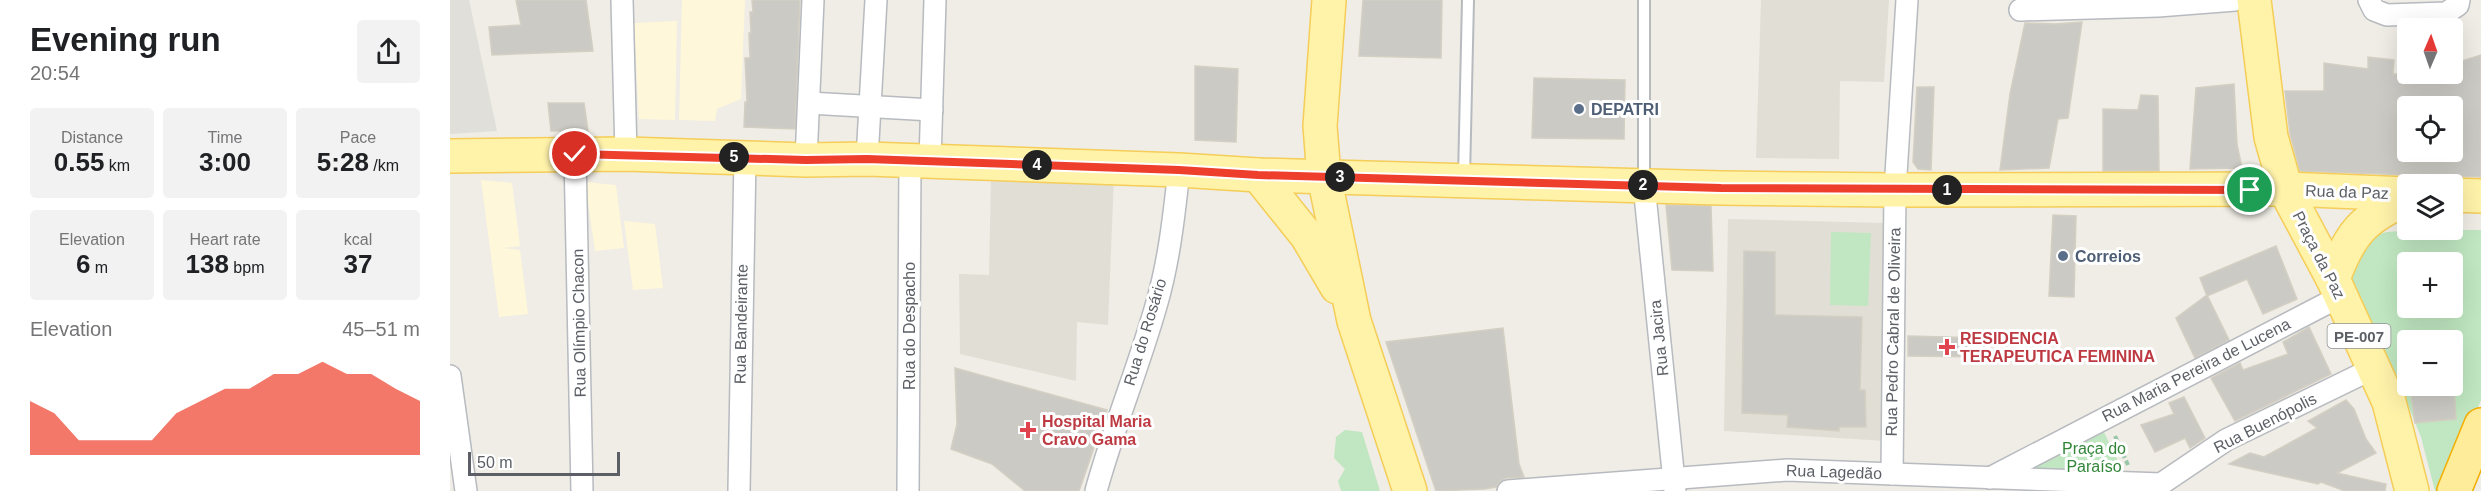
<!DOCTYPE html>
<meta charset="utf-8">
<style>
:root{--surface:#fff;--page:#f2f2f2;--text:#202124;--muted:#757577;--accent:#ee3f2c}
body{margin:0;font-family:Arial,sans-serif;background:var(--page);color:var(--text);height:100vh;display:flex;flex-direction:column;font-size:22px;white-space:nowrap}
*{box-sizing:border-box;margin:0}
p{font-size:20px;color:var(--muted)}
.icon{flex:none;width:33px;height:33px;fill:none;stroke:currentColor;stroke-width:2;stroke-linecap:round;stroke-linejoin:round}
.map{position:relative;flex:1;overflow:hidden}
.side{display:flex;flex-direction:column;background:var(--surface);width:450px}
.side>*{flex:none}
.needle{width:39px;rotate:2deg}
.buttons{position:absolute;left:1947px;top:18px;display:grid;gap:12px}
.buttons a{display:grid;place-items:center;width:66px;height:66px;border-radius:6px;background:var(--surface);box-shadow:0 6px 24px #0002;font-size:30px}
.scale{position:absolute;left:18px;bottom:15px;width:152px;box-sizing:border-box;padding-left:6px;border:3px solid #5c6066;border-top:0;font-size:16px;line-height:21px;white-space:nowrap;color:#5c6066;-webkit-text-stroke:4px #fff;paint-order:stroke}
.pin{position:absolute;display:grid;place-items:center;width:51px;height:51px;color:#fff;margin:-26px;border:3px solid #fff;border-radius:50%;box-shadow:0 2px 6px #0007}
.km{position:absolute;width:30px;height:30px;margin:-15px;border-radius:50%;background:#222;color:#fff;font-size:16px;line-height:30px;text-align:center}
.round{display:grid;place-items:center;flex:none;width:63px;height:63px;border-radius:6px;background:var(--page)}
.head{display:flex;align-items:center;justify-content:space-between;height:102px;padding:0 30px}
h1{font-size:33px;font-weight:700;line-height:45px}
.stats{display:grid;grid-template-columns:repeat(3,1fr);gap:9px;height:102px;padding:6px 30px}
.stats div{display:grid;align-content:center;border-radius:6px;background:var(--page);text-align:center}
.stats b{font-size:26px;font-weight:700}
.stats small{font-size:16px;font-weight:400}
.stats p{font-size:16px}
.chart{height:168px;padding:12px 30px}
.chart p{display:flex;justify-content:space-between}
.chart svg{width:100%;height:108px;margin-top:6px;fill:var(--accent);opacity:.7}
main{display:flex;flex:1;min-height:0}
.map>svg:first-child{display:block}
</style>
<main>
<section class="side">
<div class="head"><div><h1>Evening run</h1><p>20:54</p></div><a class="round"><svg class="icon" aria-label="share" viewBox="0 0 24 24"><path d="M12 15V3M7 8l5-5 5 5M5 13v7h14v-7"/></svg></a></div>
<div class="stats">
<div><p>Distance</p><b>0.55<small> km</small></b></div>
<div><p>Time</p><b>3:00</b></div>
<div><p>Pace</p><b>5:28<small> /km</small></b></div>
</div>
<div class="stats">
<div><p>Elevation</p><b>6<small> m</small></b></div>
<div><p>Heart rate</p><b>138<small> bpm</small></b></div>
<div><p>kcal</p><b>37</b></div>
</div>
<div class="chart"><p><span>Elevation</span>45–51 m</p>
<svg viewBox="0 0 160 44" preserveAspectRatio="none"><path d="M0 44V22L10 27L20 38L30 38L40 38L50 38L60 27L70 22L80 17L90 17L100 11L110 11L120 6L130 11L140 11L150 17L160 22V44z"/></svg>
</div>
</section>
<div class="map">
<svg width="2031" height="491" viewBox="0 0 2031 491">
<rect width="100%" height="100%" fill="#efede5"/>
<!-- commercial -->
<g fill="#fff7da">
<polygon points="232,0 295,0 291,99 267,109 265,121 229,120"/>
<polygon points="227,21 225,120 189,119 184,23"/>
<polygon points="31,180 62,183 70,246 53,248 70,250 78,314 49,317"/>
<polygon points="135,182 166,185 174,248 145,251"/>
<polygon points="174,221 205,224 213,288 183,290"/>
</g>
<!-- industrial -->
<polygon fill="#e0dfd9" points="0,0 19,0 47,131 0,134"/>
<!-- education -->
<g fill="#e1dfd5">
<polygon points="1311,0 1439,0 1434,82 1390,81 1389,159 1306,158"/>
<polygon points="541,175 664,177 658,325 627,322 626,381 510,354 509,274 539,275"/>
<polygon points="1278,219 1436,223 1435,441 1274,431"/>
</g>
<!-- green -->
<g fill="#c0e7c1" fill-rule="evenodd">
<path d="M1968,230H2031V400L1993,491H1985L1971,437L1946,375L1906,296L1900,277L1915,241L1922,236L1937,232ZM1958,262H2002V308H1958ZM1958,340H2002V386H1958Z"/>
<polygon points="1381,232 1421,233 1418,306 1380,305"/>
<polygon points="1652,428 1676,478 1574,468"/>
<polygon points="895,430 912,432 930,491 891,491 888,481 895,469 884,458 886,437"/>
</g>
<!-- building -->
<g fill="#cccac4" stroke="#d4cfc3" stroke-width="1.5" fill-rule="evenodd">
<polygon points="66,0 136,0 143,51 42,55 39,27 71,25"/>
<polygon points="302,0 350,0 345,129 294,127 295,102 297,102 295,58 300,58 299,33 301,33 300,12 303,12"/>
<polygon points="913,0 992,0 991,58 909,56"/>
<polygon points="1632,22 1618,118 1608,119 1599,168 1550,170 1560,94 1575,23 1605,24"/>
<path d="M2031,55V177L2003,176L1991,180H1970L1959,175L1850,171L1840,134L1835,91H1874V63L1918,69V57L1944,60L1943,74H2002V64ZM1958,106H2002V152H1958Z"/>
<polygon points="745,66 788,69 786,142 745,140"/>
<polygon points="1084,78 1175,80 1174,139 1082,138"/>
<polygon points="1784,84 1787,144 1792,168 1740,169 1746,88"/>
<polygon points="1467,87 1484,87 1481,170 1468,169 1463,162"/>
<polygon points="1691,95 1708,96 1709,171 1653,171 1653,109 1688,110"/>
<polygon points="98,103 134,103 138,131 101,131"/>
<polygon points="1216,205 1261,206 1263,271 1222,270"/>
<polygon points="1603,215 1626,216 1624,297 1599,296"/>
<polygon points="1826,246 1847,299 1813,314 1797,279 1757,296 1750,278"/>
<polygon points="1294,251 1325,252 1325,315 1412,317 1410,390 1415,390 1416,427 1389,427 1389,431 1337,427 1338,415 1292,413"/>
<polygon points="1757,295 1779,340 1745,358 1726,318"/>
<polygon points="1859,327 1881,374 1785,421 1761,378 1790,363 1793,370 1838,354 1833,342"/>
<polygon points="1053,328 1069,464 1074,477 1056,478 1050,481 1046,487 1034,489 986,491 936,342"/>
<polygon points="1458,336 1535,338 1535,357 1458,356"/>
<polygon points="505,368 657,410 629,491 575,491 542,464 501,449 507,424"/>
<polygon points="1960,386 2004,386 2006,419 1965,423"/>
<polygon points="1734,397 1755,438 1740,448 1735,438 1705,452 1691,425 1724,414 1719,403"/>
<polygon points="1896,400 1904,409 1916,439 1926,453 1887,473 1936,484 1935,491 1895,491 1871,482 1868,484 1779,464 1800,453 1814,457 1867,428 1858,421"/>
</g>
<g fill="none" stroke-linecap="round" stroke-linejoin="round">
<defs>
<g id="service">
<polyline points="1194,0 1194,182"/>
<polyline points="1014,177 1018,0"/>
</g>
<g id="minor">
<polyline points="172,0 176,154"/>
<polyline points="1919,0 1924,10 1937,15 1996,13 2008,5 2009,0"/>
<polyline points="1570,10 1708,6 1785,0"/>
<polyline points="359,103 482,110"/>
<polyline points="125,154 132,491"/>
<polyline points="417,159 426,0"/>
<polyline points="356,160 363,0"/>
<polyline points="480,161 485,0"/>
<polyline points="1194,185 1225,491"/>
<polyline points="0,376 16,491"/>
<polyline points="1442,474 1445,190 1457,0"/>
<polyline points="1540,478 1891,296"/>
<polyline points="1711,484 1776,440 1924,368"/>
<polyline points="289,491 295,157"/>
<polyline points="458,491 460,161"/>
<path d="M646,491C663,429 688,369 706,306C719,262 724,216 729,170"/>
<polyline points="1058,491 1337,470 1711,484"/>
</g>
<g id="primary">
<polyline points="879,0 870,126 874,176 904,321 960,491"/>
<polyline points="1804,0 1821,137 1837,193 1883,279 1939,402 1962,491"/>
<polyline points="0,156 176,154 356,160 417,159 729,170 808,175 1271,188 1445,190 1836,189 1958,194"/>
<polyline points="808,175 857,236 887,287"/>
<polyline points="2002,195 2031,196"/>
<path d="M1883,279C1900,233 1913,218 1958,198"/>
</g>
<polyline id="trunk" points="2004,491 2031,425"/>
</defs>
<!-- service casing -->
<use href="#service" stroke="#b7babf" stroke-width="14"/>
<!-- minor casing -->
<use href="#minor" stroke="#b7babf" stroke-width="24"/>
<!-- primary casing -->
<use href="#primary" stroke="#f5cd58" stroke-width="36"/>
<!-- trunk casing -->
<use href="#trunk" stroke="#f4ad00" stroke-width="36"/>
<!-- path -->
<polyline stroke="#98c6a7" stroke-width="4" stroke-dasharray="6 3" stroke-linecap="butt" points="1665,436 1678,465"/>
<!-- service -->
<use href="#service" stroke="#fff" stroke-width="10"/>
<!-- minor -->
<use href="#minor" stroke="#fff" stroke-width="21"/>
<!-- primary -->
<use href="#primary" stroke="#fff3aa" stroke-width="33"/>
<!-- trunk -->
<use href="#trunk" stroke="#ffec9b" stroke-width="33"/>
</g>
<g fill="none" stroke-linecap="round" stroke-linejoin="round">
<defs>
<polyline id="route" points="125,154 356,160 417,159 729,170 808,175 1271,188 1800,190"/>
</defs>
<!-- route casing -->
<use href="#route" stroke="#fff" stroke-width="12"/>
<!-- route -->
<use href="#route" stroke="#ee3f2c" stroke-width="8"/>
</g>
<!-- markers -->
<g fill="#5c6f8a" stroke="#fff" stroke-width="2">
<circle cx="1129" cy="109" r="6"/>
<circle cx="1613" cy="256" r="6"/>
</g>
<g fill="#e0444e" stroke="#fff" stroke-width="2">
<path d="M1494 338h6v6h6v6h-6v6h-6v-6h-6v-6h6z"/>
<path d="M575 421h6v6h6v6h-6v6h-6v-6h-6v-6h6z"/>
</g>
<g text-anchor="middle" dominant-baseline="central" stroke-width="6" stroke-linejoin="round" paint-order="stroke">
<!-- shield labels -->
<rect fill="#fff" stroke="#8d9094" stroke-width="1.5" x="1877.5" y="324" width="63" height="24" rx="4.5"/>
<g font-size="15" font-weight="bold" fill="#5c6066">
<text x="1909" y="336">PE-007</text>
</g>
<!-- service labels -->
<g font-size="16" font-weight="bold" fill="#4e5e75" stroke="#fff" text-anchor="start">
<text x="1141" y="109">DEPATRI</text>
<text x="1625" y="256">Correios</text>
</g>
<!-- street labels -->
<g font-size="16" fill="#5c6066" stroke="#fff">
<text transform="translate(1897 192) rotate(2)">Rua da Paz</text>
<text transform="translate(1869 255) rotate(63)">Praça da Paz</text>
<text transform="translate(129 323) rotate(-91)">Rua Olímpio Chacon</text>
<text transform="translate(291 324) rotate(-89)">Rua Bandeirante</text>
<text transform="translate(459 326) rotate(-90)">Rua do Despacho</text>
<text transform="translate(695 332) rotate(-73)">Rua do Rosário</text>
<text transform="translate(1443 332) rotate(-89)">Rua Pedro Cabral de Oliveira</text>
<text transform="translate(1209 338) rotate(-96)">Rua Jacira</text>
<text transform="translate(1746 370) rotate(-27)">Rua Maria Pereira de Lucena</text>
<text transform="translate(1815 423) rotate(-27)">Rua Buenópolis</text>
<text transform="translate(1384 472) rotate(2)">Rua Lagedão</text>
</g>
<!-- health labels -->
<g font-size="16" font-weight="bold" fill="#be3a42" stroke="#fff" text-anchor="start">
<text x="1510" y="338">RESIDENCIA<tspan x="1510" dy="18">TERAPEUTICA FEMININA</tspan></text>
<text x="592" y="421">Hospital Maria<tspan x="592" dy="18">Cravo Gama</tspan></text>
</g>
<!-- park labels -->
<g font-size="16" fill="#328639" stroke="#fff">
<text x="1644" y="448">Praça do<tspan x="1644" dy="18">Paraíso</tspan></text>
</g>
</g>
</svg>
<div class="buttons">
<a><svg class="needle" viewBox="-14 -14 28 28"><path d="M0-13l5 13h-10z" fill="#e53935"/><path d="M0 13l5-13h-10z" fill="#757577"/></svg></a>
<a><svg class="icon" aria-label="locate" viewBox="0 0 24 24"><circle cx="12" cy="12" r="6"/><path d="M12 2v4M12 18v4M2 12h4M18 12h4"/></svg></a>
<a><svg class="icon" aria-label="layers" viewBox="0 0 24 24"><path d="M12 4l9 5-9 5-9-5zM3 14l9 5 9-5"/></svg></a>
<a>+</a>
<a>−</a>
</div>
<div class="scale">50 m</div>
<div class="pin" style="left:1800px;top:190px;background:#1e9e55"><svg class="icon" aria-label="arrive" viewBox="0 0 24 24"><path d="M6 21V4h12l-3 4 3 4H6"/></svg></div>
<div class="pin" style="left:125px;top:154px;background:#d93025"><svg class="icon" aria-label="check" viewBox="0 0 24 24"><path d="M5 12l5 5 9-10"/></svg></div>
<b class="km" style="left:1497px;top:190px">1</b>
<b class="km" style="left:1193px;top:185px">2</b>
<b class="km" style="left:890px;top:177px">3</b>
<b class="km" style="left:587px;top:165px">4</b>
<b class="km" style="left:284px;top:157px">5</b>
</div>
</main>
